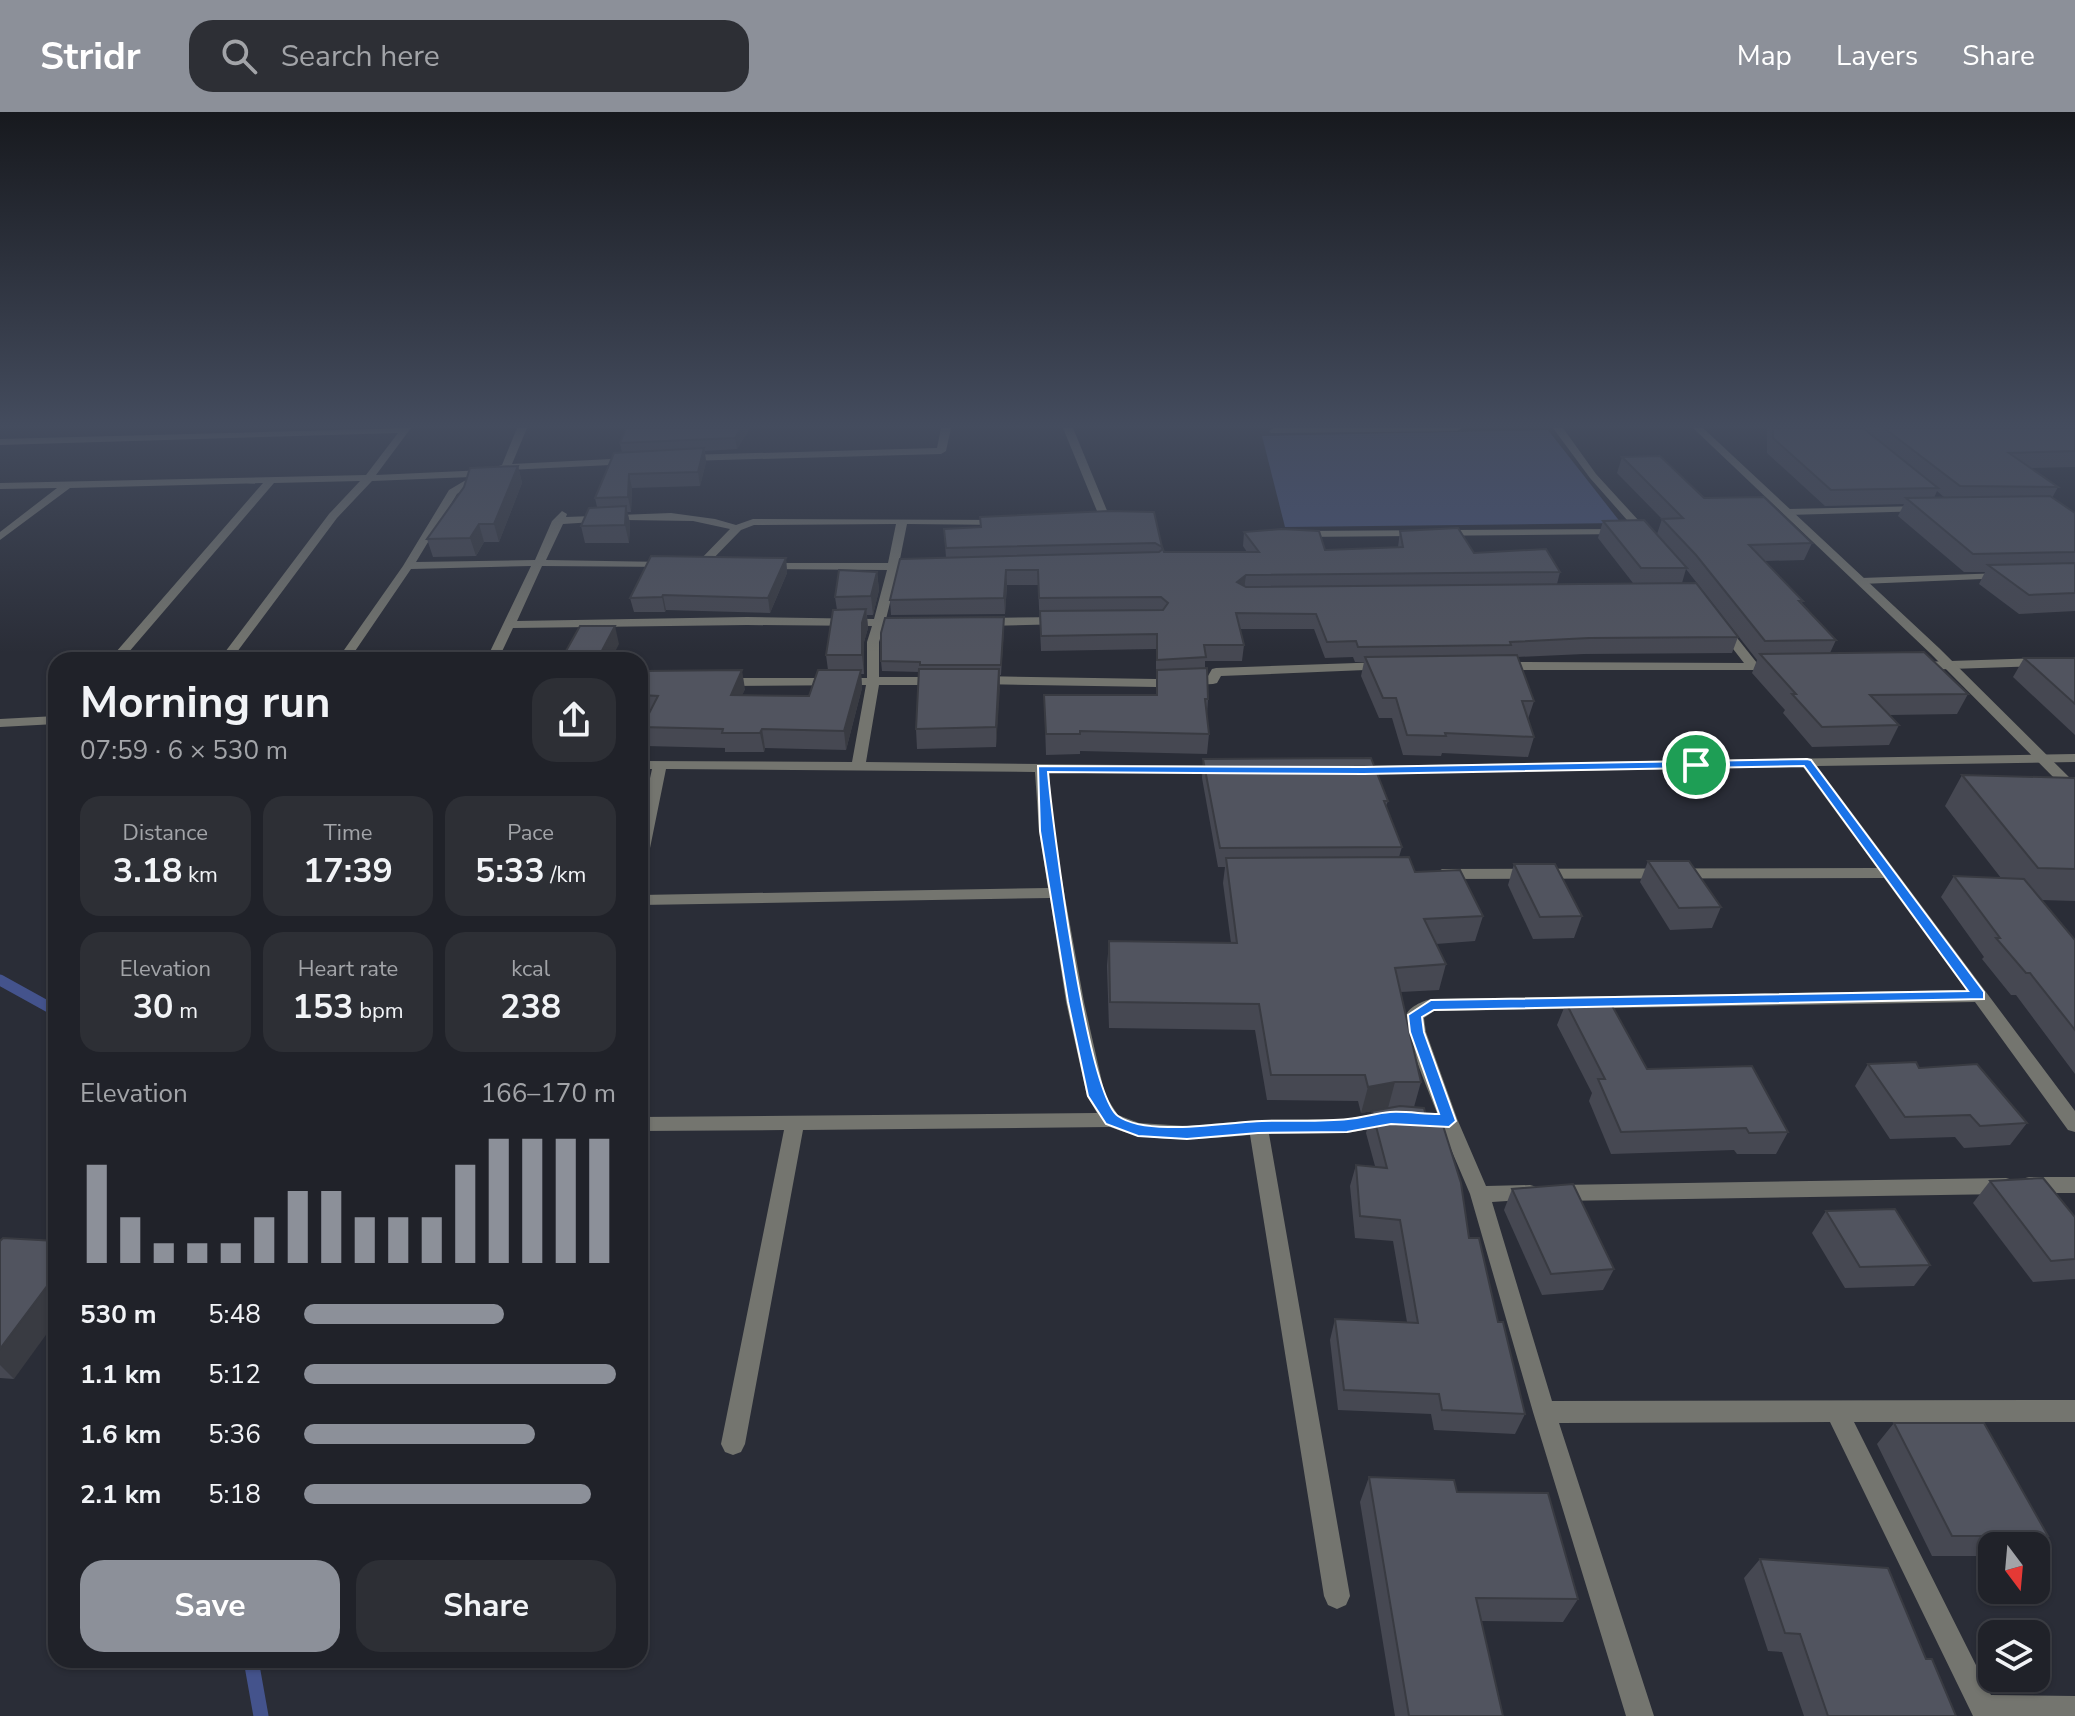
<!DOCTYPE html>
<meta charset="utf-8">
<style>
:root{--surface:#202229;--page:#2d2f35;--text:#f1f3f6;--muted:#a2a4a8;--line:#3d3f46;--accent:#8c9099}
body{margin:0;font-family:"Nunito Sans",sans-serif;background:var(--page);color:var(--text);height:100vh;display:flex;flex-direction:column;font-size:30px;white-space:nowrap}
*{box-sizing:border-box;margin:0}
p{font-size:26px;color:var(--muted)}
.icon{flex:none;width:44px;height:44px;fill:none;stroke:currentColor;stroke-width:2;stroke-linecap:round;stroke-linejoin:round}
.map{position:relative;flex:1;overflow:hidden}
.details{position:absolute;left:48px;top:540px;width:600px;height:1016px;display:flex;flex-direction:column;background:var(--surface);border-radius:24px;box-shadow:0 2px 6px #0004,0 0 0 2px var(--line)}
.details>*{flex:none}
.needle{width:52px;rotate:164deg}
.tools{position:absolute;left:1978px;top:1420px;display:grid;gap:16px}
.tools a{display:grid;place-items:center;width:72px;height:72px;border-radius:16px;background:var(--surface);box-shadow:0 2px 6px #0004,0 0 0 2px var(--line);font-size:40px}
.pin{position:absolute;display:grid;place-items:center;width:68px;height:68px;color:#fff;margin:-34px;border:4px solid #fff;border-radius:50%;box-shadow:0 2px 8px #0007}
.round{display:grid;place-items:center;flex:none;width:84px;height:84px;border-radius:24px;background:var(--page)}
.summary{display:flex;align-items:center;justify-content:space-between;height:136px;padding:0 32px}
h1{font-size:44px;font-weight:700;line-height:60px}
.stats{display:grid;grid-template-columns:repeat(3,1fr);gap:12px;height:136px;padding:8px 32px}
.stats div{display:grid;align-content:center;border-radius:20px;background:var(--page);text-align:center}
.stats b{font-size:34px;font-weight:700}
.stats small{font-size:22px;font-weight:400}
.stats p{font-size:22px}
.chart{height:224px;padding:16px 32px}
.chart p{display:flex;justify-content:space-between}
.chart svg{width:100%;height:144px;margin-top:8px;stroke:var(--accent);stroke-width:6}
.action{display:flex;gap:16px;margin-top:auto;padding:16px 32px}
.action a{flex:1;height:92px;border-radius:24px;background:var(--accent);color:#fff;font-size:32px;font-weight:700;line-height:92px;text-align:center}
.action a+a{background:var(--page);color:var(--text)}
ul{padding:0 32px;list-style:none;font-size:26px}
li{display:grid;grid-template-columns:128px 96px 1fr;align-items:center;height:60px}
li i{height:20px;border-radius:10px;background:var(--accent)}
header{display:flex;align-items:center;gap:48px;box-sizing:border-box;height:112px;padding:0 40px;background:var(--accent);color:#fff}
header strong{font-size:38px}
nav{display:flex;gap:44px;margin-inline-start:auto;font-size:28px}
.search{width:560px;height:72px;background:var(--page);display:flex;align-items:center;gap:20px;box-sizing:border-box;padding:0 28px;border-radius:24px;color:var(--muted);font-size:30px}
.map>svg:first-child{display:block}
</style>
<header>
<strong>Stridr</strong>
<div class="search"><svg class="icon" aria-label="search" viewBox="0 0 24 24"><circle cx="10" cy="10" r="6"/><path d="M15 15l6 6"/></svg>Search here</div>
<nav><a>Map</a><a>Layers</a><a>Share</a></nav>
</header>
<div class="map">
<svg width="2075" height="1604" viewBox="0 0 2075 1604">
<rect width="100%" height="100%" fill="#2a2d37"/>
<!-- green -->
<polygon fill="#495477" points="1548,318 1621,411 1285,415 1262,324"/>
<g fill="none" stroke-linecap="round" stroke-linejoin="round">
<!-- stream-far1 -->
<polyline stroke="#44538c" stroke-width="11" points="0,868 56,899"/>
<!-- stream -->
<polyline stroke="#44538c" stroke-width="15" points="251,1548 261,1604"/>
<!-- minor -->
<g fill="#74756f" fill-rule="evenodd">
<path d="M411,316L376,363L485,358L502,353L517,316H527L512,352L631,346L636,349L631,352L507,358L482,364L457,382L416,450L535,448L552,409L562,399L567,402L566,405L671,401L715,407L736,413L753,407L1006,408V412L1002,413L907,412L899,452H918L924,455L918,458H898L886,507H906L912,511L906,515L884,514L879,530V565H938L944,569L938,573H879L866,650L1227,654L1229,657L1227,660L1222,661L1049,660L1053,719L1084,890L1105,983L1118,1003L1139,1011L1187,1014L1258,1008L1347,1007L1390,999L1397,1001L1399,1006L1397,1011L1390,1013L1347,1021L1269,1022L1350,1484L1346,1493L1337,1497L1328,1493L1324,1484L1250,1023C1202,1027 1156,1033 1110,1015L803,1018L745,1332L741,1340L733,1343L725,1340L721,1332L784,1018L640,1019V1005L1097,1001L1087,984L1066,890L1050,786L640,793V783L1048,776L1039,719L1035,660L666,657L648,746L640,751V712L652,657H640V649L852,650L866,573L722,574L716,570L722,566H867V530L872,514L747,513L513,516L498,548H486L531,454L411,457L349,548H337L403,454L449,378L471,365L372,369L337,406L231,548H219L329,402L360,369L274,371L122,548H109L263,371L70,376L0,428V420L57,376L0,377V371L366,363L398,321L0,333V327ZM625,408L693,409L730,417L697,451L695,453L701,456L705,455L741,418L754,413L896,412L888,451H765L759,454L765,457L887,458L874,507L747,505L517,509L542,454L670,455L672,453L666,450L546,448L563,412Z"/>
<polygon points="941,316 951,316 946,339 941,342 686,349 681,346 686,343 937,336"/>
<polygon points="1063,316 1073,316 1108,401 1107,403 1085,409 1080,406 1097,399"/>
<polygon points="1274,316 1462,316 1457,319 1271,321 1269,319"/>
<polygon points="1553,316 1563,316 1596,362 1650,421 1650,425 1642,425 1590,366"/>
<polygon points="1922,394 1926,395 1926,399 1788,403 1783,400 1788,397"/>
<polygon points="1621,417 1626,420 1625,422 1300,425 1295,422 1300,419"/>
<polygon points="2003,461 2009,464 2007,466 1861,472 1855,469 1861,466"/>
<polygon points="1062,505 1066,506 1066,512 985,514 979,510 985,506"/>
<polygon points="1722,511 1726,512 1757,551 1781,552 1781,558 1500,558 1494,554 1500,550 1744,551 1716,515"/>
<polygon points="2075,545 2075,553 1920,558 1914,554 1920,550"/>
<polygon points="1385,550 1389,551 1389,557 1221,564 1217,571 1213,572 1156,575 978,572 972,568 978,564 1156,567 1208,564 1212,557 1216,556"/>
<polygon points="56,604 56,612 0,615 0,607"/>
<path d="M2075,642V650L1817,654L2075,999V1020L2068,1018L1975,890L1434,899L1424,906L1426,920L1458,1009L1486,1074L1530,1073L1537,1075L1540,1081L1537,1087L1492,1090L1552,1289L2075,1288V1310H1854L1991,1583L2075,1584V1604H1973L1830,1310L1559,1311L1654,1604H1626L1533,1300L1470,1082L1442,1016L1414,1012L1412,1007L1414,1002L1437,1001C1429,980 1404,923 1406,904C1408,895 1423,889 1431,887L1966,878L1884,766L1442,767L1434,762L1442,757L1877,756L1803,655L1357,662L1350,658L1357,654Z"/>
<polygon points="2029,1065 2075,1065 2075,1081 2029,1081 2022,1079 2019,1073 2022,1067"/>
<polygon points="2006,1066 2013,1068 2016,1074 2013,1080 2006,1082 1558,1089 1551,1087 1548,1081 1551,1075 1558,1073"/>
</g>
<!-- tertiary -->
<polygon fill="#74756f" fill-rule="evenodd" points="1693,316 1703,316 1939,536 2075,671 2075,683 2070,682 1931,542"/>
</g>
<!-- wall -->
<g fill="#464852" fill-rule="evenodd">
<polygon points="626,316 750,316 737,337 705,339 706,350 700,374 632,376 631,400 627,400 630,411 629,431 585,431 581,414 597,395 595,386 622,341 620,331"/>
<path d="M1767,316H2075V355L2031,356L2058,375L2052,386L2075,401V499L2019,502L1979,472L1985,460H1964L1898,404L1904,392L1825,394L1767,341ZM1937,379L1945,386H1934Z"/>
<polygon points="1622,345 1704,386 1812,431 1804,448 1765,449 1803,489 1802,491 1836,528 1830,541 1968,582 1957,602 1890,603 1899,613 1889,633 1812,635 1783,601 1785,598 1752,561 1757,548 1686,457 1682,471 1738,525 1732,541 1584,542 1517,545 1534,589 1528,607 1534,625 1528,645 1442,641 1441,644 1403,643 1392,606 1379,606 1361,564 1364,550 1355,550 1353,545 1325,546 1314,517 1239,517 1244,533 1242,549 1205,549 1205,556 1208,587 1207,603 1209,622 1207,642 1080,639 1080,642 1046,643 1044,583 1156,583 1156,537 1041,539 1038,473 1007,473 1005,502 891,503 890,488 946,446 944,417 980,415 980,405 1154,400 1162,438 1164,440 1247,440 1243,434 1244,420 1325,438 1398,435 1400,419 1474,441 1560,460 1557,472 1633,471 1598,426 1603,409 1657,422 1662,407 1617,361"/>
<polygon points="518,354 522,371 499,430 484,430 476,444 433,445 427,427"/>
<polygon points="786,446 787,461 770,501 666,498 665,500 634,500 630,486"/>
<polygon points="877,460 879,478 873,503 867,503 868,516 864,530 864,562 861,562 862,576 846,638 765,636 764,640 725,640 725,636 646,634 642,615 648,602 640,602 640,559 745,577 742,583 809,584 828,558 826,543 837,498 835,485"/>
<polygon points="1004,515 1001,563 1000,563 996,635 917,637 916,617 919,560 882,559 881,549"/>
<polygon points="2024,546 2075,546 2075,623 2013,565"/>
<polygon points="1203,647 1388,689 1386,694 1402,735 1399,745 1415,760 1483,804 1475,829 1436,832 1446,852 1439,878 1401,880 1421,970 1414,995 1426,1004 1498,1210 1525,1302 1515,1322 1434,1318 1431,1302 1338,1298 1330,1228 1335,1207 1407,1210 1393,1129 1355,1126 1350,1074 1356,1053 1375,1054 1366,1021 1372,999 1390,996 1361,1001 1358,989 1267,988 1255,918 1109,916 1107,854 1109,829 1231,831 1223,771 1225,755 1218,755 1202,666"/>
<polygon points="1962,663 2075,666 2075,789 2042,788 2075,828 2075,962 2016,883 2011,883 1982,847 1984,845 1941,785 1954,764 2001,766 1945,694"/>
<polygon points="1648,749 1721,795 1712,816 1670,818 1640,770"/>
<polygon points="1514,752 1582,804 1574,826 1533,827 1508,773"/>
<polygon points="1566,891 1647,957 1788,1020 1776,1042 1737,1042 1734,1038 1611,1042 1589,989 1592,981 1557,913"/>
<polygon points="1868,952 1919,956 2027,1011 2010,1033 1964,1036 1955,1025 1890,1027 1855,974"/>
<polygon points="1990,1069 2075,1105 2075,1167 2033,1170 1973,1091"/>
<polygon points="1512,1077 1614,1157 1603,1178 1542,1183 1504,1098"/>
<polygon points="1826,1099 1930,1153 1914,1174 1845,1176 1812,1121"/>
<polygon points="0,1129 14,1267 0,1266"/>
<polygon points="1894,1311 2048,1424 2036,1435 2036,1434 1992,1434 1992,1444 1932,1444 1877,1332"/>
<polygon points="1369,1365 1457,1380 1578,1487 1563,1510 1481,1509 1503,1604 1395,1604 1360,1390"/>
<polygon points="1760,1447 1926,1547 1956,1604 1804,1604 1782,1540 1768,1539 1744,1466"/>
</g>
<!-- shaded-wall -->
<g fill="#393b42">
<polygon points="741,316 750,316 737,337 735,326"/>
<polygon points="704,336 706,350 700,374 698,360"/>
<polygon points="518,354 522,371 499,430 494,412"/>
<polygon points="629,362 632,376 631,400 628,385"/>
<polygon points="626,394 630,411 629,431 625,413"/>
<polygon points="479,412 484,430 476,444 470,426"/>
<polygon points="786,446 787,461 770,501 768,486"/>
<polygon points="1006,458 1007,473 1005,502 1004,486"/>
<polygon points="877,460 879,478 873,503 871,484"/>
<polygon points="1246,463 1244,478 1237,470"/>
<polygon points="663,483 666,498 665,500 662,485"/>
<polygon points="866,497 868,516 864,530 864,562 862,543 862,511"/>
<polygon points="615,514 619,532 611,548 597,548"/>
<polygon points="999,557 1000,577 996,635 996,615"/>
<polygon points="742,558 745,577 734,602 731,583"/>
<polygon points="861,558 862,576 846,638 844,619"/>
<polygon points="762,617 765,636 764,640 760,621"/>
<polygon points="1395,970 1388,996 1361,1001 1368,975"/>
<polygon points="56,1162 56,1209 14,1267 0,1253 0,1237"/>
</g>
<!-- building -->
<g fill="#51545f" stroke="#393b42" stroke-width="2">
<polygon points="626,316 741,316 735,326 620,331"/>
<polygon points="1773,316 1863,316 1938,376 1831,378 1773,326"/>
<polygon points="1884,316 2075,316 2075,339 2009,341 2058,375 1960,374"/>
<polygon points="704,336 698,360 629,362 628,385 595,386 614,341"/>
<polygon points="1660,344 1704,386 1764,385 1812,431 1749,433 1803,489 1799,489 1836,528 1765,529 1696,443 1662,407 1683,406 1622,345"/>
<polygon points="518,354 494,412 479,412 470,426 427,427 464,375 470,356"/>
<polygon points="2050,384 2075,401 2075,440 1973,442 1906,386"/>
<polygon points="626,394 625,413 581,414 589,396"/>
<polygon points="1109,399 1154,400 1162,435 1155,431 946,436 944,417 981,415 980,405"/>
<polygon points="1644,408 1687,456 1641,456 1603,409"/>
<polygon points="1458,416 1474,441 1546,437 1560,460 1246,463 1237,470 1246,475 1696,471 1738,525 1589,526 1510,530 1511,533 1358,535 1356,529 1327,530 1316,502 1236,501 1244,533 1204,533 1206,545 1157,548 1157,522 1041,524 1040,499 1163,498 1168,491 1161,485 1039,486 1038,458 1006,458 1004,486 890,488 900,447 1159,440 1163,437 1164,440 1259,440 1244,420 1281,417 1319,419 1325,438 1403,435 1400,419"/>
<polygon points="651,444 786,446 768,486 663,483 662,485 630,486"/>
<polygon points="2075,451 2075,481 2029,483 1988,453"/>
<polygon points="839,458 877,460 871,484 835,485"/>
<polygon points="866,497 862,511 862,543 826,543 833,498"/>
<polygon points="1004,505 1001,553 920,553 920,550 881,549 881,521 885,506"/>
<polygon points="580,514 615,514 597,548 561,548"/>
<polygon points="1924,540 1968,582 1870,583 1899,613 1822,615 1792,582 1796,582 1760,542"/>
<polygon points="1517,543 1534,589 1522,589 1534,625 1445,621 1446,624 1407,623 1396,586 1383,586 1365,545"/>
<polygon points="2024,546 2075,546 2075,592"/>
<polygon points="1207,556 1208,587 1205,587 1209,622 1080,619 1080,622 1046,622 1044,583 1157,583 1157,558"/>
<polygon points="919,557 999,557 996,615 916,617"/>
<polygon points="742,558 731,583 809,584 818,558 861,558 844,619 762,617 760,621 722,621 723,617 642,615 658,584 640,583 640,559"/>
<polygon points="1371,646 1388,689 1384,689 1402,735 1220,736 1203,647"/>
<polygon points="1962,663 2075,666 2075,757 2038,756"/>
<polygon points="1409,745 1415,760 1460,758 1483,804 1424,807 1446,852 1395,856 1421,970 1395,970 1368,975 1365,963 1271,963 1259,892 1110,890 1109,829 1237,831 1226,746"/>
<polygon points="1648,749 1689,749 1721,795 1679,796"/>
<polygon points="1514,752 1555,752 1582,804 1540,805"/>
<polygon points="1954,764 2024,767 2075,828 2075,918 2030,861 2026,861 1996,826 2000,826"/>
<polygon points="1610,890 1647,957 1752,954 1788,1020 1749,1021 1746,1016 1621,1020 1598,967 1605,967 1566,891"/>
<polygon points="1916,950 1919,956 1977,952 2027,1011 1980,1014 1970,1003 1905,1005 1868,952"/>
<polygon points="1400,994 1424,996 1426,1004 1440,1004 1461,1071 1469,1126 1479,1126 1498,1210 1503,1210 1525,1302 1442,1298 1439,1282 1344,1278 1335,1207 1418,1211 1400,1108 1360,1104 1356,1053 1387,1056 1372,999"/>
<polygon points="2043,1066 2075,1105 2075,1147 2051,1149 1990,1069"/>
<polygon points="1573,1072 1614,1157 1551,1162 1512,1077"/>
<polygon points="1895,1097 1930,1153 1860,1155 1826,1099"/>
<polygon points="3,1126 56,1129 56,1162 0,1237 0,1129"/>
<polygon points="1894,1311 1984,1311 2048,1424 1952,1424"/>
<polygon points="1369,1365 1454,1368 1457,1380 1548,1381 1578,1487 1476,1486 1503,1604 1409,1604"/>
<polygon points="1760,1447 1888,1456 1926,1547 1932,1547 1956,1604 1828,1604 1800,1522 1785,1521"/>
</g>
<!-- sky -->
<linearGradient id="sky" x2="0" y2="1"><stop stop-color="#17191e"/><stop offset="0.58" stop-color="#444c5e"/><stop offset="1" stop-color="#444c5e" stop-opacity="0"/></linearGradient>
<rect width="2075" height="541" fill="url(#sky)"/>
<!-- route -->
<path fill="#1a73e8" stroke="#fff" stroke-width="2" fill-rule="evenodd" d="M1807,647L1811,648L1984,880V887L1434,898L1422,905L1424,920L1456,1009L1449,1015L1391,1012L1347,1020L1258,1021L1187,1027L1138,1024L1106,1012L1088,984L1068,890L1040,719L1038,654L1364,655ZM1804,654L1968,879L1431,888L1408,903L1410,920L1439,1002C1423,1002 1406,999 1390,1000C1376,1001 1362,1006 1348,1007C1320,1010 1291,1008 1262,1009C1226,1010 1148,1025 1118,1004C1087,982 1052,709 1048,660L1364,662Z"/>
</svg>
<div class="tools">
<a><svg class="needle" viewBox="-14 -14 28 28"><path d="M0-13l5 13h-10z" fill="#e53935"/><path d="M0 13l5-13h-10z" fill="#a2a4a8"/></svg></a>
<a><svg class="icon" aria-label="layers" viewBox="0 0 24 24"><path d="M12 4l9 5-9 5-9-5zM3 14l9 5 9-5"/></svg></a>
</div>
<div class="pin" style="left:1696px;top:653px;background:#1e9e55"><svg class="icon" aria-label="arrive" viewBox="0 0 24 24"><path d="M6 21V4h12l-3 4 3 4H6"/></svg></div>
<section class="details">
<div class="summary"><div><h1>Morning run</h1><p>07:59 · 6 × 530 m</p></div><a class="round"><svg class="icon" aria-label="share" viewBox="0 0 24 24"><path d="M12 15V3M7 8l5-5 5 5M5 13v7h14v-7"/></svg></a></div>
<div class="stats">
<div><p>Distance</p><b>3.18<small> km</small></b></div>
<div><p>Time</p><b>17:39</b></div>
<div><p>Pace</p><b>5:33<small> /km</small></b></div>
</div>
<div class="stats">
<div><p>Elevation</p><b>30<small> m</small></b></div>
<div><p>Heart rate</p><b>153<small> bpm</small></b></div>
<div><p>kcal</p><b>238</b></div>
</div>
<div class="chart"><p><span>Elevation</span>166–170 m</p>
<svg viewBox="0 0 160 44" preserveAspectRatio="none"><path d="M5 44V14M15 44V30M25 44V38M35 44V38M45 44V38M55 44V30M65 44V22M75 44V22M85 44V30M95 44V30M105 44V30M115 44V14M125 44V6M135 44V6M145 44V6M155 44V6"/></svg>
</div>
<ul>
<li><b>530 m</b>5:48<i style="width:64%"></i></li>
<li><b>1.1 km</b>5:12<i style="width:100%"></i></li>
<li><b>1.6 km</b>5:36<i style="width:74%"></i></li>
<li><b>2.1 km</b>5:18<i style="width:92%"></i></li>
</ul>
<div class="action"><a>Save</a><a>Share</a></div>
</section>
</div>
